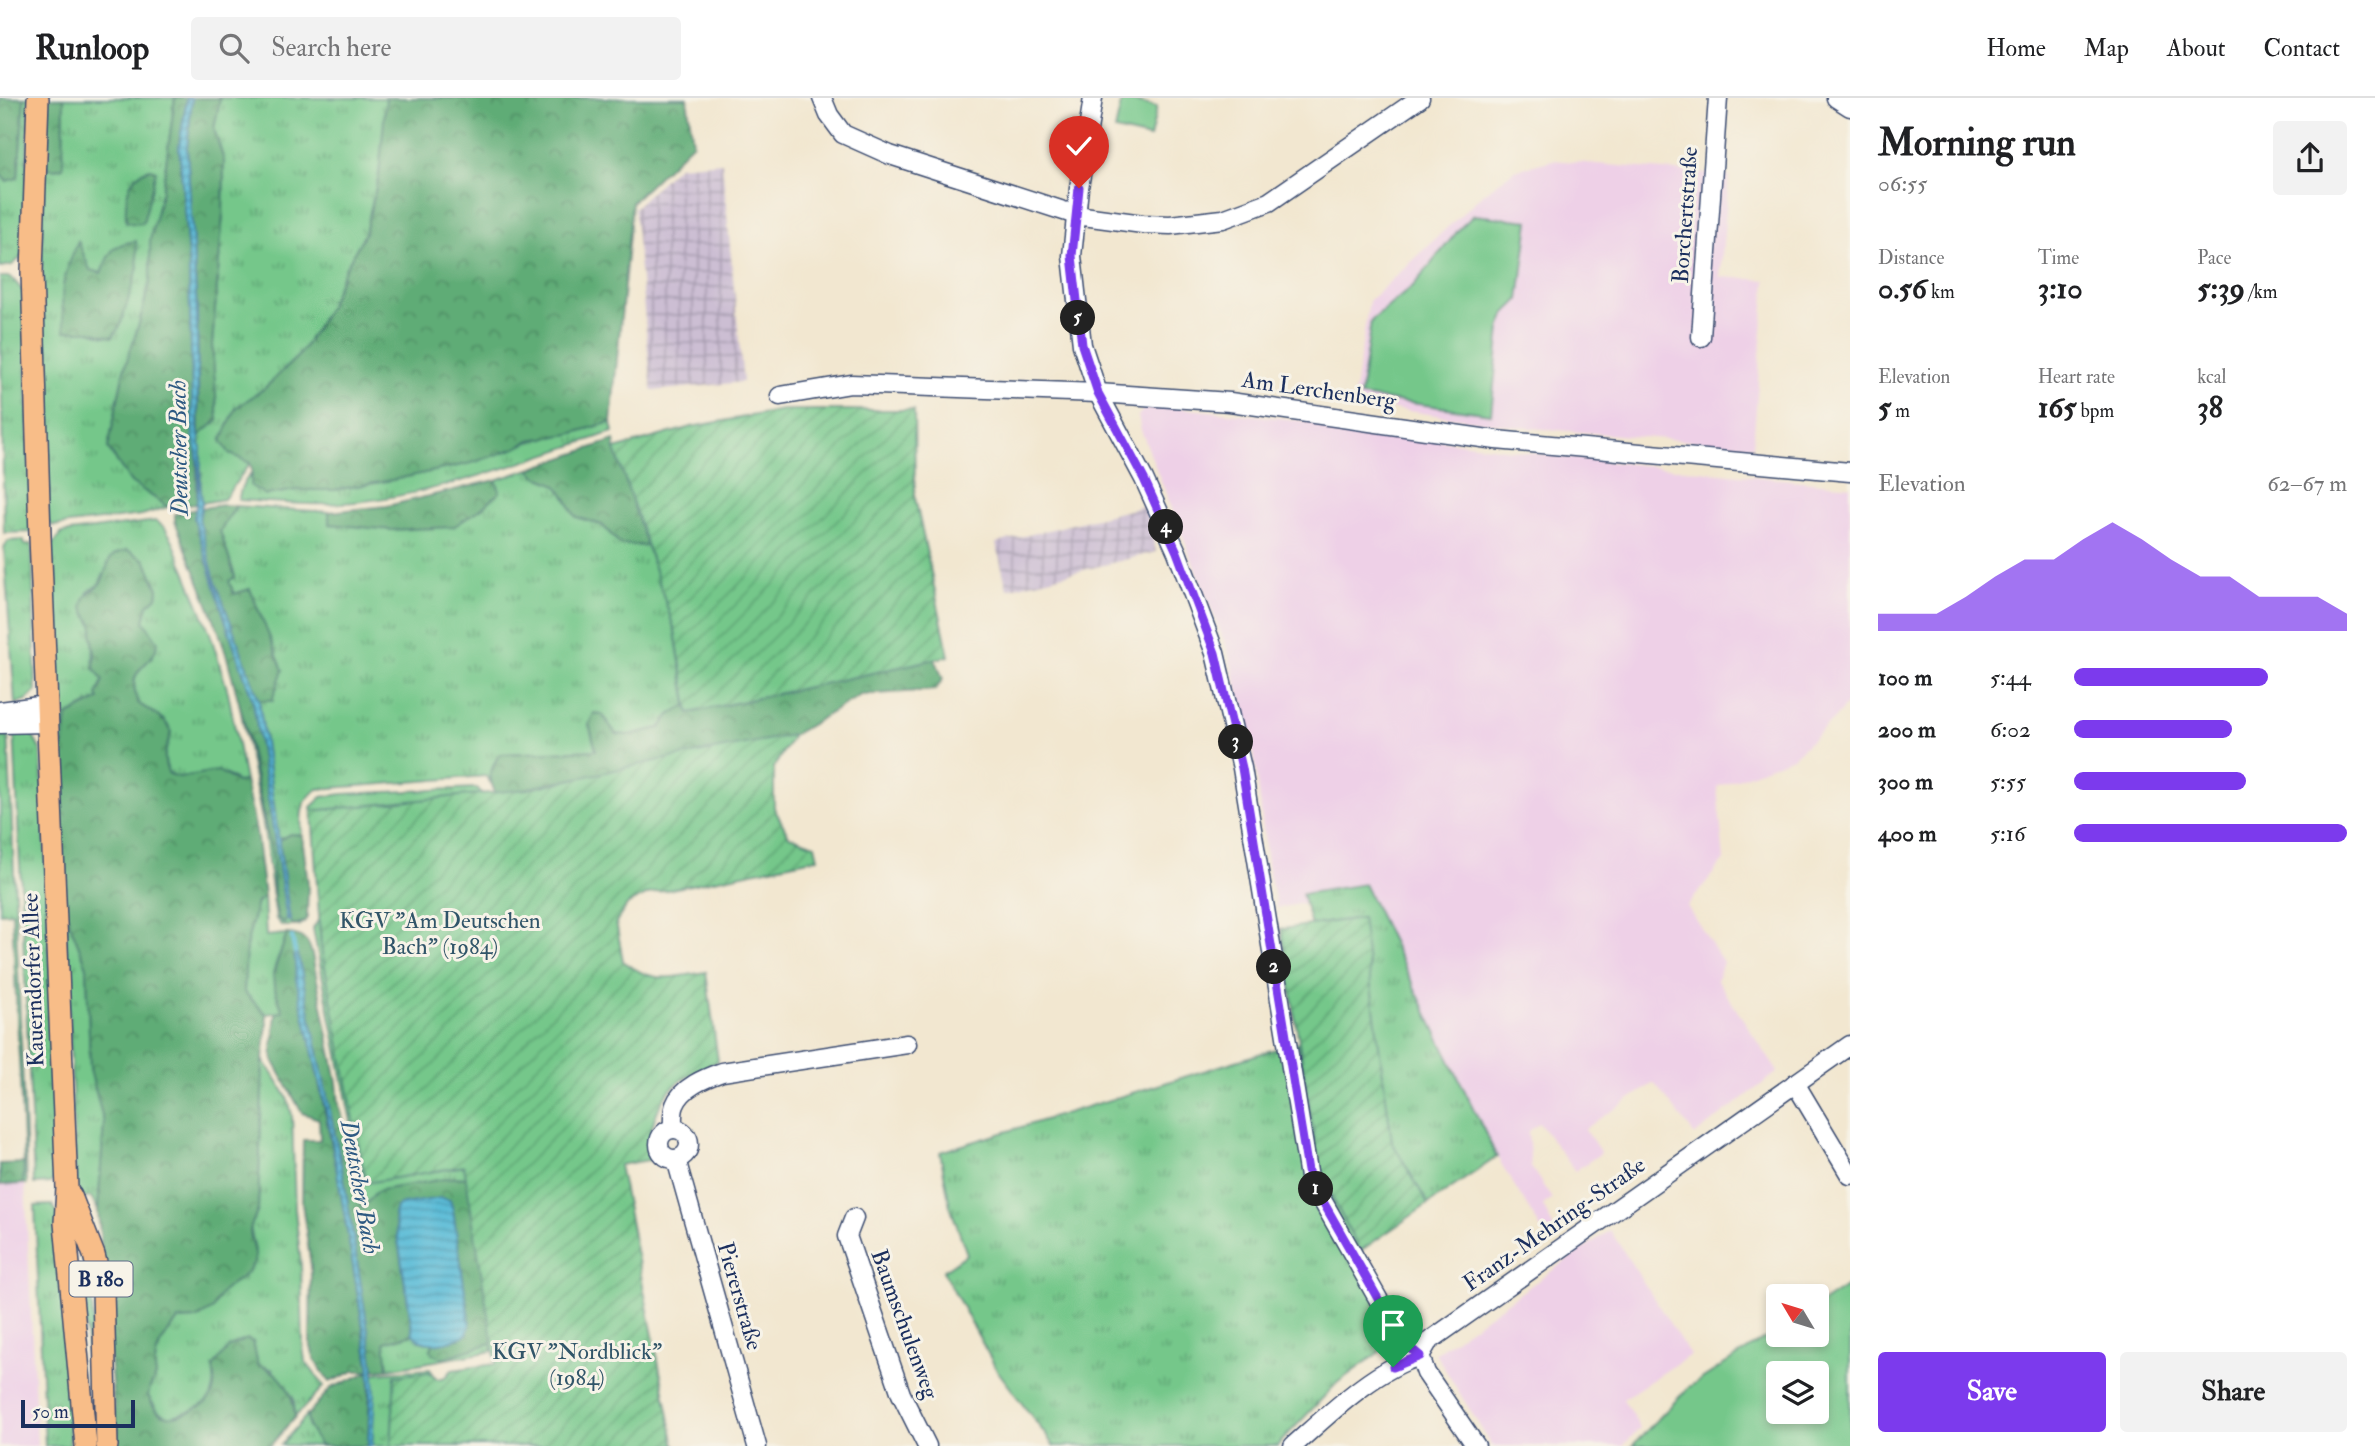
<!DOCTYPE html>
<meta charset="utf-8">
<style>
:root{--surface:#fff;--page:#f2f2f2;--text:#202124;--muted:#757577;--line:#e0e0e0;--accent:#7c3aed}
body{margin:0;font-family:"IM FELL Double Pica",serif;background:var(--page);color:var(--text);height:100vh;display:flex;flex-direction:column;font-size:26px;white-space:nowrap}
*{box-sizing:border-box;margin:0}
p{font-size:23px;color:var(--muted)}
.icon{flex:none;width:38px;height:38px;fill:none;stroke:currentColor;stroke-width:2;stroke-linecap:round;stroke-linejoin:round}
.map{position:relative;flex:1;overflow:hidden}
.sheet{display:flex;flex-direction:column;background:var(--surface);width:525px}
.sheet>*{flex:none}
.needle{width:46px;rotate:308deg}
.fabs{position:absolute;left:1766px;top:1186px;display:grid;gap:14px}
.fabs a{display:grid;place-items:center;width:63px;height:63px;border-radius:7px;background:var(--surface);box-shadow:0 4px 10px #0003;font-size:35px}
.scale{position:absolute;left:21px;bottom:18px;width:114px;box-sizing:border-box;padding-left:7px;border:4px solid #1b2f5e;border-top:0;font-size:19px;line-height:24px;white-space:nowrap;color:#1b2f5e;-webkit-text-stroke:5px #f7f3e8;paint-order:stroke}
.pin{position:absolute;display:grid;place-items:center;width:60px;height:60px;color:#fff;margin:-72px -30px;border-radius:50% 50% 50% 0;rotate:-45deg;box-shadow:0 0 7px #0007}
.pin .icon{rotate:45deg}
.km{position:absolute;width:35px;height:35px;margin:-18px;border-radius:50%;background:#222;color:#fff;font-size:19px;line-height:35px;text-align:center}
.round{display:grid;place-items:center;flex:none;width:74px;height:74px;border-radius:7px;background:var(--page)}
.overview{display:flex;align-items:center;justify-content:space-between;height:119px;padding:0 28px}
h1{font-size:38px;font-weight:700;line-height:52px}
.stats{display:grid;grid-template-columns:repeat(3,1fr);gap:10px;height:119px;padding:7px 28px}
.stats div{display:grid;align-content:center}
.stats b{font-size:30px;font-weight:700}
.stats small{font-size:19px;font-weight:400}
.stats p{font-size:19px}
.chart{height:196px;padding:14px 28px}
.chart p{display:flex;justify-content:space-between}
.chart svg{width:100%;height:126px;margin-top:7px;fill:var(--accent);opacity:.7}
.button{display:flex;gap:14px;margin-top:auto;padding:14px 28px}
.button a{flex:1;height:80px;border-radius:7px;background:var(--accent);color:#fff;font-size:28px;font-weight:700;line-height:80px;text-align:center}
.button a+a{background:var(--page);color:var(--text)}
ul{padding:0 28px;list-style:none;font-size:23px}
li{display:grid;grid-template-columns:112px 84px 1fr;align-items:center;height:52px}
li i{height:18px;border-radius:9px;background:var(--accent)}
header{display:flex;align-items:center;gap:42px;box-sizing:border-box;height:98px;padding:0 35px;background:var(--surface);border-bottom:2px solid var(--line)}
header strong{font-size:33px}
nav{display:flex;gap:38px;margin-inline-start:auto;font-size:24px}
.search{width:490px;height:63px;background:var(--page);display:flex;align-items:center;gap:18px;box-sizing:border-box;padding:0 24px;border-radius:7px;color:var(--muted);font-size:26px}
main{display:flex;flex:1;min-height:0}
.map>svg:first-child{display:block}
</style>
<header>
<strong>Runloop</strong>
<div class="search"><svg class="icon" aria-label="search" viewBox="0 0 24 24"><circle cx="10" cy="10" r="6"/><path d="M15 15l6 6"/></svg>Search here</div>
<nav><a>Home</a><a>Map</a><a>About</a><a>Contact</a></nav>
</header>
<main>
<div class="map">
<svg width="1850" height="1348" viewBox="0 0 1850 1348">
<defs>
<pattern id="industrial-grid" width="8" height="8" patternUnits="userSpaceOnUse" patternTransform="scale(1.75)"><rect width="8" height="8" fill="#ccbed3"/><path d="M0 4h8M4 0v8" fill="none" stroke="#a59bae"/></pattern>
<pattern id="grass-tufts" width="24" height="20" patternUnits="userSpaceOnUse" patternTransform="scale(1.75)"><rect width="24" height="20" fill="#74c78a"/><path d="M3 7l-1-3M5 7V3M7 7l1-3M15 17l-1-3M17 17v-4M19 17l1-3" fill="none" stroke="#5ea274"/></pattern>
<pattern id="forest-crowns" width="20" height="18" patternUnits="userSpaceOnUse" patternTransform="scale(1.75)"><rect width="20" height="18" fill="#5fac76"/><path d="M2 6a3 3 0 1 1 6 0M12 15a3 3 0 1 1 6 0" fill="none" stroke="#4e8c64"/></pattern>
<pattern id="garden-furrows" width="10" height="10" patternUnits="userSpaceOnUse" patternTransform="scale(1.75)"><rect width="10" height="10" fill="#74c78a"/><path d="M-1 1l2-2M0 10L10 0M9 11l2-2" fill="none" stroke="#5ea274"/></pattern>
<pattern id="water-rules" width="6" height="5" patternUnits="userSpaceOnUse" patternTransform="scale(1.75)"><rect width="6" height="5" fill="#58bbd7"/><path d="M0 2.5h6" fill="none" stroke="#4898b2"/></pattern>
</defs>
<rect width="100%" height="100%" fill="#f7f3e8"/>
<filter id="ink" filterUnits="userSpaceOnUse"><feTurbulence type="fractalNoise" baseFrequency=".0143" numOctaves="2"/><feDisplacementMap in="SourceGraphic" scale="14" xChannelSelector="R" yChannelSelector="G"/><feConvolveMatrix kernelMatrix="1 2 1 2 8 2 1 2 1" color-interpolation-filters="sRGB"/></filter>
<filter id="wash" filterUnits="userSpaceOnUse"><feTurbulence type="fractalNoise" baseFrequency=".00686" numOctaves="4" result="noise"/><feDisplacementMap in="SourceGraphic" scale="28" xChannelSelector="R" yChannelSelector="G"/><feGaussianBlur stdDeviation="1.57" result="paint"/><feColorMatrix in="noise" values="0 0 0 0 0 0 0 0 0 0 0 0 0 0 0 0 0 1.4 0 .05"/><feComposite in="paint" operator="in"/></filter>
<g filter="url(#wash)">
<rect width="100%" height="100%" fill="#f2e7d0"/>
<!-- built -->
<g fill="#eed0e7">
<polygon points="1553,62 1729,78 1720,179 1766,182 1753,348 1519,329 1353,305 1369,203 1484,95 1515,72"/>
<polygon points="1147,307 1281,320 1561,359 1850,388 1850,602 1834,621 1793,659 1717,689 1724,762 1687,808 1723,864 1717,882 1778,974 1695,1037 1654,985 1585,1031 1601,1055 1575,1073 1539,1025 1528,1034 1531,1069 1552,1101 1543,1107 1554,1131 1544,1136 1497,1059 1364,786 1302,797 1305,805 1277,810 1267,767 1256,668 1243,610 1228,553 1141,332 1138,318"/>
<polygon points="25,1083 37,1348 0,1348 0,1085"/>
<polygon points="1610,1132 1690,1257 1623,1301 1640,1330 1623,1348 1492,1348 1435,1255"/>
</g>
<!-- industrial -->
<g fill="url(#industrial-grid)">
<polygon points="722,64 743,284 652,293 634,110 678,68"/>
<polygon points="1145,408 1156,454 1007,491 996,445"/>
</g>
<!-- grass -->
<g fill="url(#grass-tufts)" stroke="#487b74" stroke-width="2" fill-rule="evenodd">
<polygon points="24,0 29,0 24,157 12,167 0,169 0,74 6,83 18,79"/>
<path d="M64,0H175L163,87L150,142V183L139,226L124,272L108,350L131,384L168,409L142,417L53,428L48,424L41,249L43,69L54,71L63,69ZM151,71L155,73L150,88L126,123C126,102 126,76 151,71ZM77,144L90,173L101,175L105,238L90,233Z"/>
<path d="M220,0H386L387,6L379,77L365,135L344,173L328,211L300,256L265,290L236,310L250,365L224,401L202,405C199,382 203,360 199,338L217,322L212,247L223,116L224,63L214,31Z"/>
<polygon points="0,179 11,179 24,194 32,434 4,435"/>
<path d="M611,324L613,334C520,364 427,402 328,406C298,407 268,404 238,402L242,388L252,373L250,381L266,397L296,392H334L392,382L516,350C535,339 551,340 572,335C585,332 598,328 611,324Z"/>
<path d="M530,371C539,383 542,379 554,386C565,393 569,409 576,419L602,427L620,446L647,448L675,533L687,607L670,617L660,630L629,637H615L613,631L589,626L597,653L500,656L493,667L490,684L486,678L318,691C300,702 300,718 302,737L290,736L279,742L259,602H273L250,491L234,496L228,482L235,478L220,433L236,408L329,414V426L500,394L496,382Z"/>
<path d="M156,423L165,430L172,441L210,535L228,594L245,683L238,684L225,676L179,679L170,676C160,658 167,652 171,634C165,618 151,615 138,605C124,565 154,572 157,544L143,524L148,507L157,499L158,491L145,462L127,452L103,477L99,486L88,494L83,510C86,515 92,521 93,526C93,528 94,561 93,563L104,583C103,590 99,593 99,601L67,618L63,650L58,658L49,445H54L62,435Z"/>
<polygon points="24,442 24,446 32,446 36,593 27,602 15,606 4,450 8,443"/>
<polygon points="239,604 273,763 274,802 284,825 287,821 293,827 304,824 299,828 282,828 276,821 264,732"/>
<polygon points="8,631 27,1086 23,1086 24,1065 12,814 0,815 0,632"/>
<polygon points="14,631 30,633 41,653 59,1077 50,1085 34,1086"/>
<polygon points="477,690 484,697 312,713 311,709 322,699 342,696"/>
<polygon points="1364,786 1497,1059 1428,1106 1392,1044 1361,820 1311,827 1302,796"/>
<path d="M264,799L266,838L287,836C284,847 277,860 275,869C271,885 278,899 283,914L266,916L244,894L246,849L257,804Z"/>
<polygon points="65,813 87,869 90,971 104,1025 98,1112 91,1099 79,1101 76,1093"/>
<polygon points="319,821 321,848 366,1084 466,1068 468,1080 375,1095 363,1111 361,1109 356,1086 363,1084 313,831"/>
<polygon points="1298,944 1320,1076 1360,1153 1408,1233 1337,1285 1277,1348 1054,1348 997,1272 943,1173 967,1156 950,1108 940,1054"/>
<path d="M263,961L287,999L292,1017L295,1111L301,1167L303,1249L305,1263L324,1288L295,1319L294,1301L272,1271L258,1267L253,1244L215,1285L212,1298L203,1309L169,1319L159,1314L148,1298L150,1289L156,1278C151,1254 164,1239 178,1222L196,1221L213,1211C219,1194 227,1186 243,1179L255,1153L250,1129L258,1112Z"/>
<polygon points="52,1107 61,1118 70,1348 45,1348 35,1108"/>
<polygon points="83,1178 91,1182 99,1348 94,1348 93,1305 81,1181"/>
<path d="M413,1236C419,1244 424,1246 434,1244L431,1251L495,1244L494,1253L388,1271L384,1244Z"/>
<polygon points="430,1271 437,1281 395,1278 391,1348 372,1348 374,1275"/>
<polygon points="307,1317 309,1330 320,1348 281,1347"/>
</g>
<!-- forest -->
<g fill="url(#forest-crowns)" stroke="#3d6e6a" stroke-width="2">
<polygon points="0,0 24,0 18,80 6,83 0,74"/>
<polygon points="46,0 64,0 63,69 54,71 43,69"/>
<polygon points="175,0 187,0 179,48 189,170 193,337 197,358 197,406 168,409 131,384 108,350 124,272 139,226 150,183 150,142 163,87"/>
<polygon points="192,0 220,0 214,31 224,63 223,116 212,247 218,322 199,338 197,213 187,50"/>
<polygon points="386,0 687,0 693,45 632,104 611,324 570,336 530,342 516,350 472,365 392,382 334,392 296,392 266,397 251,388 252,373 250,365 230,356 221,343 236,310 265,290 300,256 328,211 344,173 365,135 379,77"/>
<path d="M151,71L156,73L143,125L134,126L126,123C125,102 126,76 151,71Z"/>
<path d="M78,143L90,172L101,175C110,154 110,147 136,143L138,170L120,228L112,239L90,233H65C59,191 62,182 78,143Z"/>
<path d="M614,342L615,351L647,448L620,446L602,427L576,419C569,409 565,393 554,386C542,379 539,383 530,371Z"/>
<polygon points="496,382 500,394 481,411 453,429 392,432 329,426 329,414 387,408"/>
<polygon points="224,407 236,408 220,433 235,479 229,483 234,496 250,491 283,572 272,602 259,602 214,479 201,433 199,421 201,410"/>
<polygon points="196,411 194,420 225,521 253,603 287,821 284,825 278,820 274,802 273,763 246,631 227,559 218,531 175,423 175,416"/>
<path d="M127,452L145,462L158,491L157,499L148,507L144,523L158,544C153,572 124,565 138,605C151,615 165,618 171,634C167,652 160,658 169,676L179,679L218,673L237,684L245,683L256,733L264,799L257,804L246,849L244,894L266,916L267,925L263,961L258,1112C255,1119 251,1126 250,1133C250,1144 259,1155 253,1166C241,1188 224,1181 213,1211L196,1221L178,1222C164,1239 151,1254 156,1278L150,1289L148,1298C152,1306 157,1317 167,1318C179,1320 207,1308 212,1297C216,1288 214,1278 213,1269L229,1249L247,1241L253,1244L258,1267C284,1275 293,1294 295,1319L270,1348H117L98,1112L104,1025L90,971L87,869L65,813L58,658L63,650L67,618L99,601L97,597L103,582L94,570L95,556L92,536L93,530C92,521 81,514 83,505C85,494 96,492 101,484C110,470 103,457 127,452Z"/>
<path d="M935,561L943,581L935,592L861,597L793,637L499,696H496C487,679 490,671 500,656L596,652L589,626L594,615L602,616L616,636L629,637L660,630L670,617L687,607L689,615Z"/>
<polygon points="290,736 302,737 308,786 307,820 304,824 293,827 290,823 279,742"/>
<path d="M287,836C303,837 308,841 312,856L337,984L339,1007L349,1043L361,1109L363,1110L375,1095L381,1092L455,1079L468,1080L495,1244L443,1260L432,1256L431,1251L434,1244L459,1241L394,1116L413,1236L385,1244L388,1271L374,1272L344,1081L308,911L304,912L340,1088L370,1273H354L330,1284L315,1263L310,1245L311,1168L302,1105L303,1042H320L319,1021L302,1015L274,964L272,952L276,915L283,914L274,888L273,876Z"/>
<polygon points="24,1065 23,1086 0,1087 0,1066"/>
<polygon points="366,1275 370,1275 368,1348 320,1348 309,1330 307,1317 331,1290"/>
</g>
<!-- park -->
<g fill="#74c78a" stroke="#487b74" stroke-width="2" fill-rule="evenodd">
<polygon points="1122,1 1157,9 1150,40 1115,32"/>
<polygon points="1474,117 1529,123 1519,202 1506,215 1500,231 1491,316 1360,298 1371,223 1414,187 1460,130"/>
<path d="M1850,1186V1348H1632L1689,1289L1778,1232V1237H1816L1817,1208ZM1778,1276H1816V1314H1778Z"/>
</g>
<!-- garden -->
<g fill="url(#garden-furrows)" stroke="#487b74" stroke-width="2">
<polygon points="783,312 914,312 915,400 949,558 689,615 675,533 615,351 691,329"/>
<path d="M793,637L774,669V710L789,738L815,747L818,760L648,796L628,806L616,824L623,863C654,887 670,879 706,874L718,963C705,970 690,976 678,985C659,999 643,1038 655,1061L619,1067L675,1348H391L395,1278L429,1274L437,1281L446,1279L452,1272L496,1266L464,1068L366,1085L321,848L312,713L528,691L661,662Z"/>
<polygon points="1362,820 1392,1044 1428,1106 1360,1153 1320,1076 1281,831"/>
</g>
<!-- water -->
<g fill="url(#water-rules)" stroke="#3a759a" stroke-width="2">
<path d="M187,0H192L187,50L197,213L198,331L201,350L200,386L202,405L199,421L214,479L259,602L290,823L287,821L253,603L225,521L194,420C200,395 200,361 193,337L189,170L179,48Z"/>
<polygon points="294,848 299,862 344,1081 373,1263 375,1295 372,1348 368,1348 371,1295 369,1263 329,1026 296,881"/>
<path d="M441,1100L450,1102L453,1112L470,1227L467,1236C453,1244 424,1252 413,1236L394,1116L396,1109L403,1106Z"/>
</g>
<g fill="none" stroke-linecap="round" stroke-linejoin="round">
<!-- stream -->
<polyline stroke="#58bbd7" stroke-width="4.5" points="292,839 295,854"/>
</g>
</g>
<g filter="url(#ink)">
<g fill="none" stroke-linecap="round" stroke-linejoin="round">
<defs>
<g id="minor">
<polyline points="822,0 829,17 843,36 890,57 1076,117 1143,126 1170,127 1223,121 1269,104 1420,0"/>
<polyline points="1093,0 1079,90 1072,158 1082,247 1098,295 1144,381 1177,454 1215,555 1242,670 1309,1079 1402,1243 1420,1258 1426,1275 1476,1348"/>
<polyline points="1836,0 1850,9"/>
<polyline points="1701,239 1718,0"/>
<polyline points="780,298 851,286 1098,295 1230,304 1496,342 1850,374"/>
<polyline points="0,613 47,607"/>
<polyline points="0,626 48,625"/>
<polyline points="1795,985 1850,1077"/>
<path d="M673,1031C673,1024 672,1014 675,1007C682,989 705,980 722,974L907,946"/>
<circle cx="674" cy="1046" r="15"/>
<polyline points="676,1061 757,1348"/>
<polyline points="854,1120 847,1138 901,1296 927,1348"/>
<path d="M1293,1348C1328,1317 1375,1271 1420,1258L1428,1244L1850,947"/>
</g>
<g id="major">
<polyline points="38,0 32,174 40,438 67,1090 65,1125 86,1348"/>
<polyline points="71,1098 94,1157 103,1192 107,1348"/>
</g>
</defs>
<!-- minor casing -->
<use href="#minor" stroke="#3b4b6f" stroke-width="21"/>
<!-- major casing -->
<use href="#major" stroke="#3b4b6f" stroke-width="24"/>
<!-- minor -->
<use href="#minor" stroke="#fff" stroke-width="18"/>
<!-- major -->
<use href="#major" stroke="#f8bd88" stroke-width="21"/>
</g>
</g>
<g fill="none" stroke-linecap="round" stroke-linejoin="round" filter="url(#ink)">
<defs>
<polyline id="route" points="1079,90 1072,158 1082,247 1098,295 1144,381 1177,454 1215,555 1242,670 1309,1079 1402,1243 1420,1258 1393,1269"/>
</defs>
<!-- route casing -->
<use href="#route" stroke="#fff" stroke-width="14"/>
<!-- route -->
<use href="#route" stroke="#7c3aed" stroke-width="9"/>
</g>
<g text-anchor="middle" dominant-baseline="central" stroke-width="6" stroke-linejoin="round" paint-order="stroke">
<!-- shield labels -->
<rect fill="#f7f3e8" stroke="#5d6a87" stroke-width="2" x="69.5" y="1163.5" width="63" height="35" rx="5"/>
<g font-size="21" font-weight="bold" fill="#1b2f5e">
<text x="101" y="1181">B 180</text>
</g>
<!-- street labels -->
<g font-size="23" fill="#1b2f5e" stroke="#f7f3e8">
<text transform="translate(1685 117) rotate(-86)">Borchertstraße</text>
<text transform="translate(1319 292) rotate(8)">Am Lerchenberg</text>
<text transform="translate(33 882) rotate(-92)">Kauerndorfer Allee</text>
<text transform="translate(1554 1126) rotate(-35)">Franz-Mehring-Straße</text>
<text transform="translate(740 1198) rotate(74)">Piererstraße</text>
<text transform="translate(905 1226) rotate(70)">Baumschulenweg</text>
</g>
<!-- park labels -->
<g font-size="23" fill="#315569" stroke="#f7f3e8">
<text x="440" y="822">KGV "Am Deutschen<tspan x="440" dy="26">Bach" (1984)</tspan></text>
<text x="577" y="1253">KGV "Nordblick"<tspan x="577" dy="26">(1984)</tspan></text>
</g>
<!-- water labels -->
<g font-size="24" font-style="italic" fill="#2d5982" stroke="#f7f3e8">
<text transform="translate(179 350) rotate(-91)">Deutscher Bach</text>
<text transform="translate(360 1089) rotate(80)">Deutscher Bach</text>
</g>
</g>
</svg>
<div class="fabs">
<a><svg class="needle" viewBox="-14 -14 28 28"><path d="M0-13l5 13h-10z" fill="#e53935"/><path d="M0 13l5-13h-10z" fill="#757577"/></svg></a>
<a><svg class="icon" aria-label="layers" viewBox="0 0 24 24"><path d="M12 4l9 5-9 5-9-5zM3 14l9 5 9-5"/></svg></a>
</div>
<div class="scale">50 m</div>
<div class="pin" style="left:1393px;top:1269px;background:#1e9e55"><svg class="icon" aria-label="arrive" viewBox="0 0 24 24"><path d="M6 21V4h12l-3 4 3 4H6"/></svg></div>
<div class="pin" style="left:1079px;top:90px;background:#d93025"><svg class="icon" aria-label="check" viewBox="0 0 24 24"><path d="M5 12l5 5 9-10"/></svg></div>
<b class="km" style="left:1316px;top:1091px">1</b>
<b class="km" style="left:1274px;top:869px">2</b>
<b class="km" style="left:1236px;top:644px">3</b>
<b class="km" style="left:1166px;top:429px">4</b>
<b class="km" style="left:1078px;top:220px">5</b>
</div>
<section class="sheet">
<div class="overview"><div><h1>Morning run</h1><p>06:55</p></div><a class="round"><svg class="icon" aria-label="share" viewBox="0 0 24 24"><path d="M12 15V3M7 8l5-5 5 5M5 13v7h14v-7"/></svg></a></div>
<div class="stats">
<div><p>Distance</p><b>0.56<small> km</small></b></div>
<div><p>Time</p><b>3:10</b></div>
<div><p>Pace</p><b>5:39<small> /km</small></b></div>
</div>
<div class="stats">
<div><p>Elevation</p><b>5<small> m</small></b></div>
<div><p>Heart rate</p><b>165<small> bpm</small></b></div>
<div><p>kcal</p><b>38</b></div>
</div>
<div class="chart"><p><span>Elevation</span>62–67 m</p>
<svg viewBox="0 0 160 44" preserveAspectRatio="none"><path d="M0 44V38L10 38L20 38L30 32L40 25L50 19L60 19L70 12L80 6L90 12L100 19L110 25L120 25L130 32L140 32L150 32L160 38V44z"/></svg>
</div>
<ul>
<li><b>100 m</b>5:44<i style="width:71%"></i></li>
<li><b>200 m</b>6:02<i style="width:58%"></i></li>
<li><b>300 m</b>5:55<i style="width:63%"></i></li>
<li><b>400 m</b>5:16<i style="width:100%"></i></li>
</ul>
<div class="button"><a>Save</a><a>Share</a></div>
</section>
</main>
